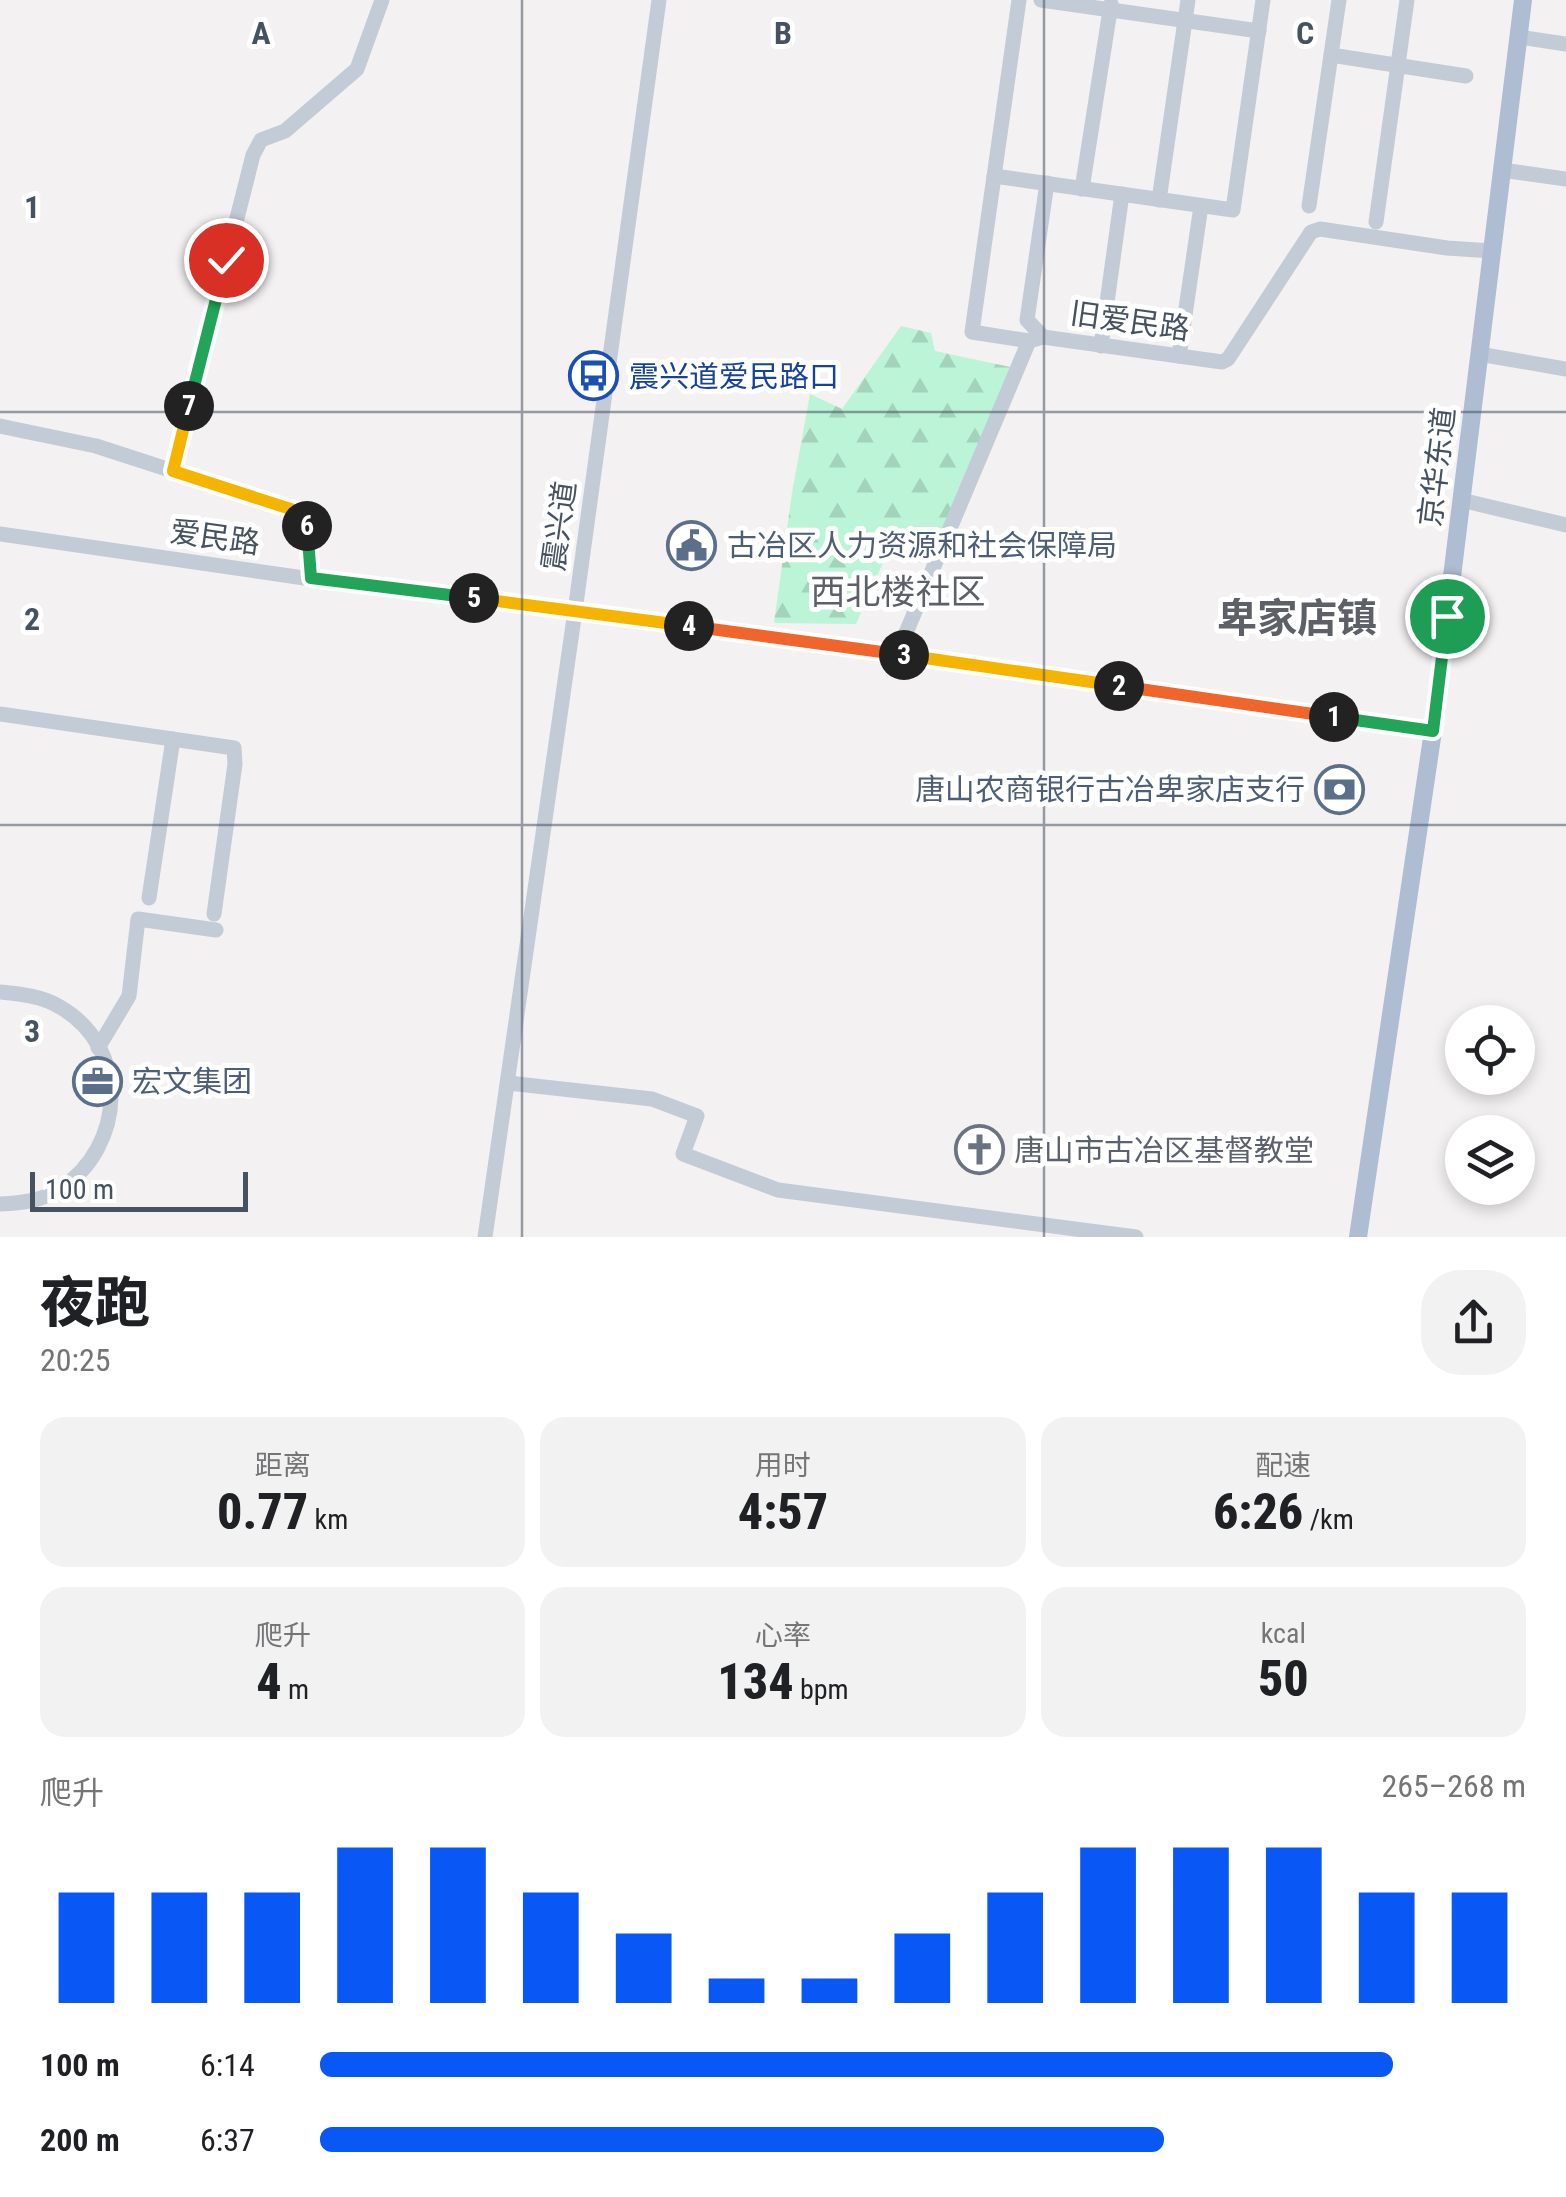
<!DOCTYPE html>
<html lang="zh">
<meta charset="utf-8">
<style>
:root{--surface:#fff;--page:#f2f2f2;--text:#202124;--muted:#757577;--accent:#0958f5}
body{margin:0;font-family:"Roboto Condensed","Noto Sans SC",sans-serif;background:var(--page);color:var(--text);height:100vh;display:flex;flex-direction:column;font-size:38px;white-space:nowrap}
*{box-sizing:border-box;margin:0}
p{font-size:32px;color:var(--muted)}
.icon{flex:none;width:55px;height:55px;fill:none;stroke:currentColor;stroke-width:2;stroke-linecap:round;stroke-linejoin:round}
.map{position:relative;height:1237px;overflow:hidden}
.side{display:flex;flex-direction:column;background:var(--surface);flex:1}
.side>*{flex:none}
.tools{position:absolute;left:1445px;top:1005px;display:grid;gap:20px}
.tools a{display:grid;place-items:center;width:90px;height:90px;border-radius:50%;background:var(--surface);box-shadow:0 5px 15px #0003;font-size:50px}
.scale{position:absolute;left:30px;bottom:25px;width:218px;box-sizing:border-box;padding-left:10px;border:5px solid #475260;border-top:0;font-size:28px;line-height:35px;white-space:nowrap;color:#475260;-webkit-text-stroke:8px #fff;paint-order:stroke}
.pin{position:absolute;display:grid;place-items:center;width:85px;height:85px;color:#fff;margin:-42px;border:5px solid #fff;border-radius:50%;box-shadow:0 2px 10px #0007}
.km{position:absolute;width:50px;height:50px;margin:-25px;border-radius:50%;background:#222;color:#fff;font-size:28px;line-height:50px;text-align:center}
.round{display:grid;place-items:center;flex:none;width:105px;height:105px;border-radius:40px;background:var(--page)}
.head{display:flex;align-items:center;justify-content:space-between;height:170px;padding:0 40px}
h1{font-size:55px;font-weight:800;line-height:75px}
.stats{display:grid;grid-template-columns:repeat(3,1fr);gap:15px;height:170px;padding:10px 40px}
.stats div{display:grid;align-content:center;border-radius:25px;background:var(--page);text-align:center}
.stats b{font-size:50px;font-weight:800}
.stats small{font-size:28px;font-weight:400}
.stats p{font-size:28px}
.chart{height:280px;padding:20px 40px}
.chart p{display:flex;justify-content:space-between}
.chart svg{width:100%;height:180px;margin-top:10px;stroke:var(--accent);stroke-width:6}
ul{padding:0 40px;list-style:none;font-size:32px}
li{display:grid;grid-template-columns:160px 120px 1fr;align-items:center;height:75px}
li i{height:25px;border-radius:12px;background:var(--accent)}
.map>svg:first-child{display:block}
</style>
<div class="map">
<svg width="1566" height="1237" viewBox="0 0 1566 1237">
<defs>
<pattern id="forest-firs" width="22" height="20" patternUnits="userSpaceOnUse" patternTransform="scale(2.5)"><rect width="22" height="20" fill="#bcf4d7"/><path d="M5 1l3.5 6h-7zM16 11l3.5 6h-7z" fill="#a3d3bb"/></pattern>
</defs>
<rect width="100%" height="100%" fill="#f3f1f1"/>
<!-- forest -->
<polygon fill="url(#forest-firs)" points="901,326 931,333 935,351 1015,368 934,565 886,556 856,624 774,623 792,493 810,394 842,409"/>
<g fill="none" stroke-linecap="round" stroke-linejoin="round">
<!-- minor -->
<g stroke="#c3cbd7" stroke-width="15">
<polyline points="1019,0 972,332 1029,341"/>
<polyline points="1041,0 1259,31"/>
<polyline points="1519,37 1566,44"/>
<polyline points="1331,55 1466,76"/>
<polyline points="1502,170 1566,179"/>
<polyline points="994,176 1233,210 1263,0"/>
<polyline points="1082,189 1111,4"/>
<polyline points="1159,200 1188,0"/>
<polyline points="1309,206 1339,0"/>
<polyline points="1376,222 1407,0"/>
<polyline points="1043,337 1027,320 1047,183"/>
<polyline points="1101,346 1122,194"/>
<polyline points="1479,354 1566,369"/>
<polyline points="1179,356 1201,206"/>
<polyline points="0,426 96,446 306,514 311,579"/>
<polyline points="173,471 253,155 261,140 285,131 357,69 382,0"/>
<polyline points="1461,500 1566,525"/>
<polyline points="0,534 311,579 897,654 1433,731"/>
<polyline points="897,654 1029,341 1043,337 1222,362 1228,359 1311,232 1320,229 1447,248 1492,251"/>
<polyline points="0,714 234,748 235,764 214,914"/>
<polyline points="149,898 173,739"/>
<path d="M0,992C21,994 42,996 60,1007C131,1048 125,1147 60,1189C42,1201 21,1203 0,1204"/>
<polyline points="98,1048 129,996 138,919 216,930"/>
<polyline points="508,1083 652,1099 697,1116 683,1154 778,1190 1136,1237"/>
<polyline points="485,1237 575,611 659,0"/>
</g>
<!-- major -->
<polyline stroke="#aebdd2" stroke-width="18" points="1358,1237 1433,731 1523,0"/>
</g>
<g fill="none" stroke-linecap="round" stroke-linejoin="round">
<defs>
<polyline id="split-1" points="1334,717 1433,731 1447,616"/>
<polyline id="split-2" points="1119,686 1334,717"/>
<polyline id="split-3" points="904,655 1119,686"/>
<polyline id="split-4" points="689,626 904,655"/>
<polyline id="split-5" points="474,598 689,626"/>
<polyline id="split-6" points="307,526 311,578 474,598"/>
<polyline id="split-7" points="189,406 173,471 306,514 307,526"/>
<polyline id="split-8" points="189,406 226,260"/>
</defs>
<!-- split-1 casing -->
<use href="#split-1" stroke="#fff" stroke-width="20"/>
<!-- split-2 casing -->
<use href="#split-2" stroke="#fff" stroke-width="20"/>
<!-- split-3 casing -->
<use href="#split-3" stroke="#fff" stroke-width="20"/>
<!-- split-4 casing -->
<use href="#split-4" stroke="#fff" stroke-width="20"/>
<!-- split-5 casing -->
<use href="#split-5" stroke="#fff" stroke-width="20"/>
<!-- split-6 casing -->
<use href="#split-6" stroke="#fff" stroke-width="20"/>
<!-- split-7 casing -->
<use href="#split-7" stroke="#fff" stroke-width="20"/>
<!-- split-8 casing -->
<use href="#split-8" stroke="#fff" stroke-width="20"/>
<!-- split-1 -->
<use href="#split-1" stroke="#22a559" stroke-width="12"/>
<!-- split-2 -->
<use href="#split-2" stroke="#f0652b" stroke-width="12"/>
<!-- split-3 -->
<use href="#split-3" stroke="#f5b400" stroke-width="12"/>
<!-- split-4 -->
<use href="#split-4" stroke="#f0652b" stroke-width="12"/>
<!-- split-5 -->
<use href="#split-5" stroke="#f5b400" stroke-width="12"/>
<!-- split-6 -->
<use href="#split-6" stroke="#22a559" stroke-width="12"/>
<!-- split-7 -->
<use href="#split-7" stroke="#f5b400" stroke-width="12"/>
<!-- split-8 -->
<use href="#split-8" stroke="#22a559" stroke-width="12"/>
</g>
<!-- grid -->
<path fill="none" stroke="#475260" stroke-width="2.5" stroke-opacity="0.55" d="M522,0V1237M1044,0V1237M0,412H1566M0,825H1566"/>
<!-- icons -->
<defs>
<symbol id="bus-ring" viewBox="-11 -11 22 22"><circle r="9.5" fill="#fff" stroke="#1a4fb4" stroke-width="1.5"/><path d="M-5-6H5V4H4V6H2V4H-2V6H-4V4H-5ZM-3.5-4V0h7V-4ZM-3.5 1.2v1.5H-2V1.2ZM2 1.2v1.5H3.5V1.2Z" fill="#1a4fb4"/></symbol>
<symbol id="civic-ring" viewBox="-11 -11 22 22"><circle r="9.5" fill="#fff" stroke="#5c6f8a" stroke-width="1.5"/><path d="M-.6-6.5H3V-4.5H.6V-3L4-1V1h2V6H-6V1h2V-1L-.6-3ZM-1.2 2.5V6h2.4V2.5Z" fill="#5c6f8a"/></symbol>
<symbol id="bank-ring" viewBox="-11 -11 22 22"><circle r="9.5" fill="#fff" stroke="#5c6f8a" stroke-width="1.5"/><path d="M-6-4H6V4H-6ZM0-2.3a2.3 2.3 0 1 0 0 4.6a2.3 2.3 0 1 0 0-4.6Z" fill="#5c6f8a"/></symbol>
<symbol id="office-ring" viewBox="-11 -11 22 22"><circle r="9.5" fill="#fff" stroke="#5c6f8a" stroke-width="1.5"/><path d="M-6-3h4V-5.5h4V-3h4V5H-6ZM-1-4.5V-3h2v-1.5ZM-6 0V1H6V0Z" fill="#5c6f8a"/></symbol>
<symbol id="church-ring" viewBox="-11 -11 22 22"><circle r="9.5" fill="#fff" stroke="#6b7280" stroke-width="1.5"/><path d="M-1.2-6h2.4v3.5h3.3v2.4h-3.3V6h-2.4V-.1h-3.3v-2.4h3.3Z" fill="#6b7280"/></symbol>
</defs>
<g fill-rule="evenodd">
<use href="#bus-ring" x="566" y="348" width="55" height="55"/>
<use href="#civic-ring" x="664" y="518" width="55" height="55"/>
<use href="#bank-ring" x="1312" y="762" width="55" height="55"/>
<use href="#office-ring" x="70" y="1054" width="55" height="55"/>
<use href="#church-ring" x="952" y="1122" width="55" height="55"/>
</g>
<g text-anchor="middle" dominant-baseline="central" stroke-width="10" stroke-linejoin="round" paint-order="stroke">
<!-- street labels -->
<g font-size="30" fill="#475260" stroke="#fff">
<text transform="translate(1130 321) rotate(8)">旧爱民路</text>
<text transform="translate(1437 467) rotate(-83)">京华东道</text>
<text transform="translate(559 526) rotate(-82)">震兴道</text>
<text transform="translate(215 537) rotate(8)">爱民路</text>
</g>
<!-- transit labels -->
<g font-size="30" fill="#164399" stroke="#fff" text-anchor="start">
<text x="629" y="376">震兴道爱民路口</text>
</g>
<!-- service labels -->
<g font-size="30" fill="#4e5e75" stroke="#fff" text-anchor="start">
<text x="727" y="545">古冶区人力资源和社会保障局</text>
<text x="1305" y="789" text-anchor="end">唐山农商银行古冶卑家店支行</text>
<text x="132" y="1081">宏文集团</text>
</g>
<!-- worship labels -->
<g font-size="30" fill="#5b616d" stroke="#fff" text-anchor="start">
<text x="1014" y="1150">唐山市古冶区基督教堂</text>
</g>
<!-- quarter labels -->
<g font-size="35" fill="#5d6067" stroke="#fff">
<text x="898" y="592">西北楼社区</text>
</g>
<!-- district labels -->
<g font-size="40" font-weight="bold" fill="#5d6067" stroke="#fff">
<text x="1297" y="618">卑家店镇</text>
</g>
</g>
<g font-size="32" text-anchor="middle" font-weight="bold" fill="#475260" stroke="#fff" stroke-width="10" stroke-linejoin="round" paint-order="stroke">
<text x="261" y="44">A</text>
<text x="783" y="44">B</text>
<text x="1305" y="44">C</text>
<text x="32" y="218">1</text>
<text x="32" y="630">2</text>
<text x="32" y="1042">3</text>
</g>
</svg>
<div class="tools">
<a><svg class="icon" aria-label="locate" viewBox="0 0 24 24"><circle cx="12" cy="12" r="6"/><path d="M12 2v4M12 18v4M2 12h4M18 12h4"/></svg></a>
<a><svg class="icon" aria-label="layers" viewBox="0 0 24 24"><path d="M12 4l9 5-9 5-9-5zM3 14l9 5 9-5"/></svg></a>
</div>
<div class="scale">100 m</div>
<div class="pin" style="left:1447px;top:616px;background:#1e9e55"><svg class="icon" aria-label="arrive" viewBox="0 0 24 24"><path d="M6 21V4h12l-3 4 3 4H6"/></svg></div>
<div class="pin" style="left:226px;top:260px;background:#d93025"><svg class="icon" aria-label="check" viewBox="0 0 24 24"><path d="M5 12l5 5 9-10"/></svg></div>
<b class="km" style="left:1334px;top:717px">1</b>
<b class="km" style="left:1119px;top:686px">2</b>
<b class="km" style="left:904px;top:655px">3</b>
<b class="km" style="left:689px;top:626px">4</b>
<b class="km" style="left:474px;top:598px">5</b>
<b class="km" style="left:307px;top:526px">6</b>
<b class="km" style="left:189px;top:406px">7</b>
</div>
<section class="side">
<div class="head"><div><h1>夜跑</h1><p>20:25</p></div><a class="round"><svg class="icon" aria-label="share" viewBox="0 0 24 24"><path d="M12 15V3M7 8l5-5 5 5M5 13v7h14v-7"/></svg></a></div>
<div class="stats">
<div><p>距离</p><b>0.77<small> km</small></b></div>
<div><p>用时</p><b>4:57</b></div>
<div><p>配速</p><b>6:26<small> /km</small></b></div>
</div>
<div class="stats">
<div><p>爬升</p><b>4<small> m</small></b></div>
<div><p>心率</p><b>134<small> bpm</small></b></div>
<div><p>kcal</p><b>50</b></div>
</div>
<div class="chart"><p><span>爬升</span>265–268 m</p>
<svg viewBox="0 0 160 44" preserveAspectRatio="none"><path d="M5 44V17M15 44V17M25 44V17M35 44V6M45 44V6M55 44V17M65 44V27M75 44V38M85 44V38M95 44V27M105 44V17M115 44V6M125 44V6M135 44V6M145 44V17M155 44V17"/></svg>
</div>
<ul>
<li><b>100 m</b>6:14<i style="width:89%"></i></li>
<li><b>200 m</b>6:37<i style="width:70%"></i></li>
</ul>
</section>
